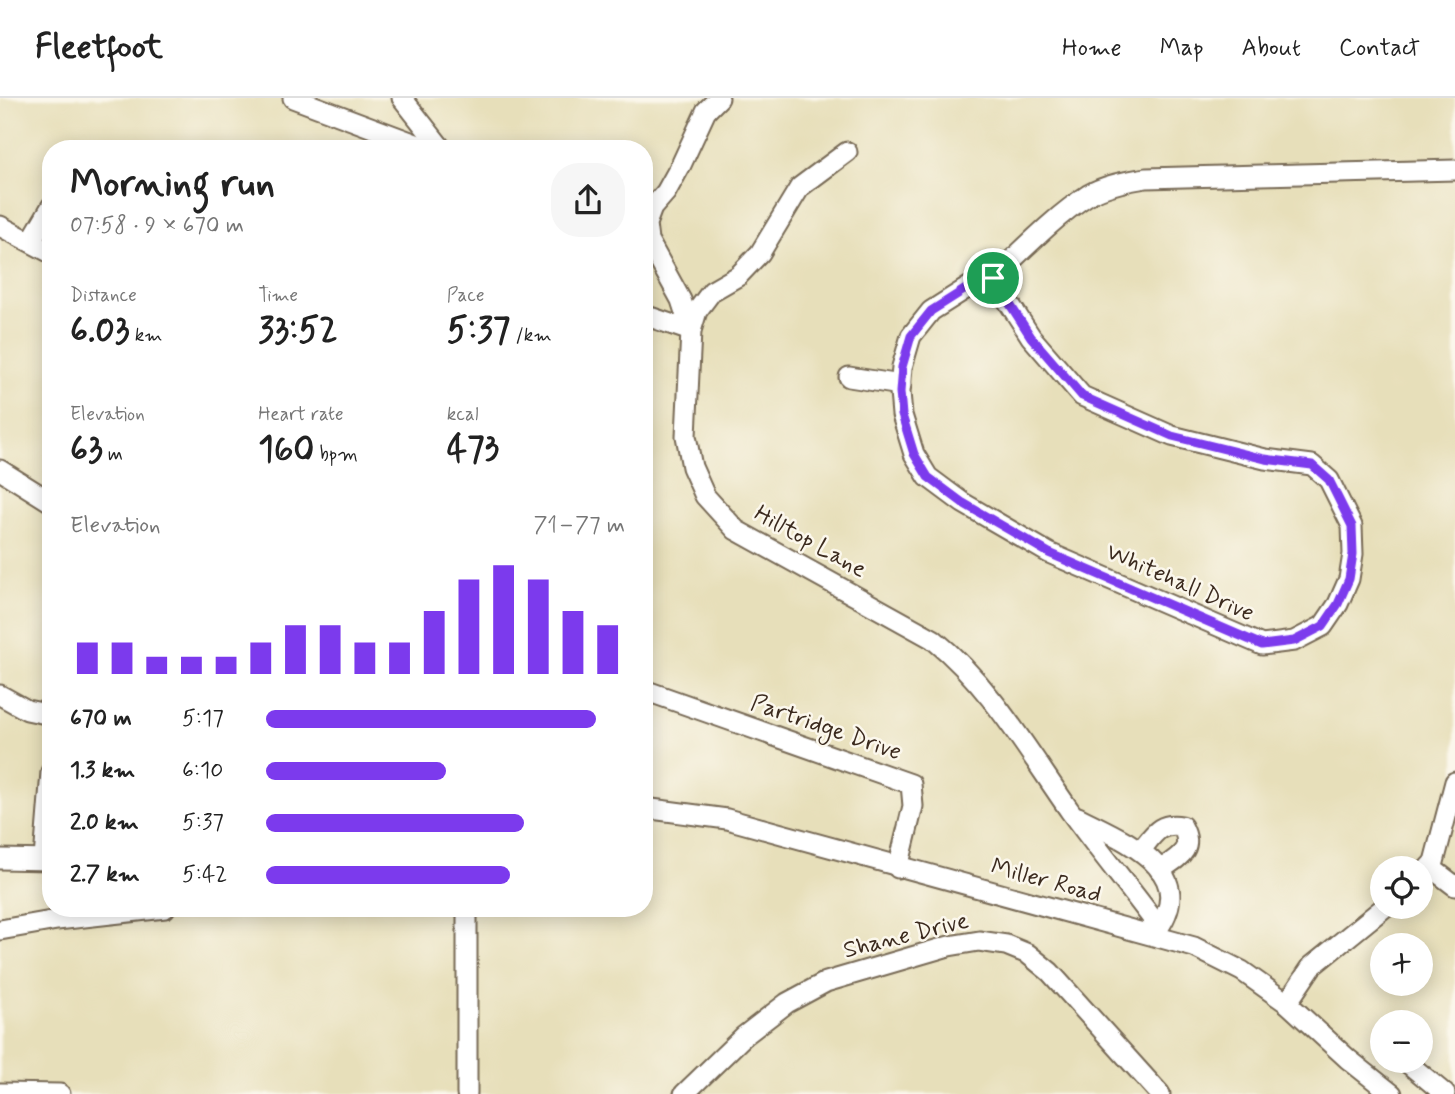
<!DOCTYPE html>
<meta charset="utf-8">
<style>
:root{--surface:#fff;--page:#f6f6f6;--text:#222;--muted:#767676;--line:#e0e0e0;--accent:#7c3aed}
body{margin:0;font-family:Mynerve,sans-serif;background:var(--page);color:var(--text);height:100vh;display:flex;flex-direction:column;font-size:26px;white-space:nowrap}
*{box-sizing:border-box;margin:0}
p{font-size:23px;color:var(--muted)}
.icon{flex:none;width:38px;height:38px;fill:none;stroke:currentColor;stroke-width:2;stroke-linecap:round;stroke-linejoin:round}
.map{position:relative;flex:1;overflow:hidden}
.sheet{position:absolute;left:42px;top:42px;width:611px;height:777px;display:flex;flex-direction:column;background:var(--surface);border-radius:28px;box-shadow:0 4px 18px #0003}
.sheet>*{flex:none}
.controls{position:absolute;left:1370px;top:758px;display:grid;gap:14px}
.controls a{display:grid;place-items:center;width:63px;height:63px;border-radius:50%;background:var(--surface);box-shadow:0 4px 18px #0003;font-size:35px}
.pin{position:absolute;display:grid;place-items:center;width:60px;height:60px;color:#fff;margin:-30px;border:4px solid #fff;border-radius:50%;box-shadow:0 2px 7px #0007}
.round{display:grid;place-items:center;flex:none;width:74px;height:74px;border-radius:28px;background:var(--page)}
.summary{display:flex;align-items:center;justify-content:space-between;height:119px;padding:0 28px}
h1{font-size:38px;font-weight:800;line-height:52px}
.metrics{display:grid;grid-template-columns:repeat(3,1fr);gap:10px;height:119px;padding:7px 28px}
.metrics div{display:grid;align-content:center}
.metrics b{font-size:35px;font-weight:800}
.metrics small{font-size:19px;font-weight:400}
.metrics p{font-size:19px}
.chart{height:196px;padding:14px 28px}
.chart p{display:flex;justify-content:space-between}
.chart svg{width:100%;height:126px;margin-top:7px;stroke:var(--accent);stroke-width:6}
ul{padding:0 28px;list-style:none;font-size:23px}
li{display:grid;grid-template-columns:112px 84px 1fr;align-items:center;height:52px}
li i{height:18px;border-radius:9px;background:var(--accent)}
header{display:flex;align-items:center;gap:42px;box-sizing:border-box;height:98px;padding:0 35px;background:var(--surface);border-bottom:2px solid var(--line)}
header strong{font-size:33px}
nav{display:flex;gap:38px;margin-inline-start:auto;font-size:24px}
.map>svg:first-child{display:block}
</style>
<header>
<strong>Fleetfoot</strong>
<nav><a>Home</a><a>Map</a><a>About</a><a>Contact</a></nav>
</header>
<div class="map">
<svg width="1455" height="996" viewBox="0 0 1455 996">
<rect width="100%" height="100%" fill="#fbf7ec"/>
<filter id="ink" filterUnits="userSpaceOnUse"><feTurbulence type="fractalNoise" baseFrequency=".0143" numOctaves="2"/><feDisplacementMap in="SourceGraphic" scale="14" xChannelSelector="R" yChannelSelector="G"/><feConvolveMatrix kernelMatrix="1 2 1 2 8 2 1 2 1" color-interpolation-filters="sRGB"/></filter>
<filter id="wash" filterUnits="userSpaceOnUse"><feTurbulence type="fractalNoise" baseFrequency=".00686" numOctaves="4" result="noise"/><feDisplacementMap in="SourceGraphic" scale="28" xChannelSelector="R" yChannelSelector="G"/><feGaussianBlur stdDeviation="1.57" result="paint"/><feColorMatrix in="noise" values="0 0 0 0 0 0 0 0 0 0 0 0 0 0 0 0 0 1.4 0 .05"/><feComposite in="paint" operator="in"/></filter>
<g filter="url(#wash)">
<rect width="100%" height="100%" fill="#e7dfba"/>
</g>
<g filter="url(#ink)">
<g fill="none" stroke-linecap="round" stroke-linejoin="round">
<defs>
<g id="minor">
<polyline points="293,0 429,51"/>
<polyline points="402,0 442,51"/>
<path d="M847,54L800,89L760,155L738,178L712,193L697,213L691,233L686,338L692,369L705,398L736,432L933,541C990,587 1028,653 1070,713C1096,749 1125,784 1152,820L1154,836"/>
<polyline points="0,128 51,155"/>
<polyline points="31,143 51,109"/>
<path d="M993,180L1031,239L1082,298L1172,338L1265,361L1312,367L1329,382L1352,428L1353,456L1349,481L1338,506L1323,528L1294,543L1262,547L1049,455L963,405L928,379L914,356L902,317L900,294L902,269L911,238L931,213L983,180H993C1023,152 1053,120 1088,97C1105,87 1126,83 1146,80L1455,72"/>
<polyline points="644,217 691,233"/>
<polyline points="691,233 681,202 648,142 646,126 652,110 666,94 681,67 706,13 719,0"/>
<polyline points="849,279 901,287"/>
<polyline points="0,372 51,404"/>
<polyline points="644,592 911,686 913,708 898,770"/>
<polyline points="0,597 27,612 51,617"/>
<polyline points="644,710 727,721 1194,849 1242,873 1287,905 1348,961 1392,996"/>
<path d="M1078,719C1123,742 1204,773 1154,836"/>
<path d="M1141,752C1154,736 1159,724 1182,728C1195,752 1179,759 1160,772"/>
<polyline points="0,761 51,762"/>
<polyline points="44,761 51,674"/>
<polyline points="1430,769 1455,788"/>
<polyline points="1421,778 1434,764 1455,684"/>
<polyline points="0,832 57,822 165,810"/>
<polyline points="1287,905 1312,868 1386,808"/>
<polyline points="1404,962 1445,996"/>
<polyline points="0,995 60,996"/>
<polyline points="467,996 467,810"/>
<polyline points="684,996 744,938 787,905 826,884 949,848 979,843 1006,847 1028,856 1050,874 1160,996"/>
</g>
</defs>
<!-- minor casing -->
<use href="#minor" stroke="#776955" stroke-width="23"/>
<!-- minor -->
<use href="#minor" stroke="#fff" stroke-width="19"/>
</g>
</g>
<g fill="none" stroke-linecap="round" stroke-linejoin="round" filter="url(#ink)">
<defs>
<polygon id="route" points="983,180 993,180 1031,239 1082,298 1172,338 1265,361 1312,367 1329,382 1352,428 1353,456 1349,481 1338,506 1323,528 1294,543 1262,547 1049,455 963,405 928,379 914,356 902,317 900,294 902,269 911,238 931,213"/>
</defs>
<!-- route casing -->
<use href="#route" stroke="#fff" stroke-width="14"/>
<!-- route -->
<use href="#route" stroke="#7c3aed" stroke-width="9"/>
</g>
<g text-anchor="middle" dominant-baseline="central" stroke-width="5" stroke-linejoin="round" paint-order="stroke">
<!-- street labels -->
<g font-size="24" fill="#3b2a1e" stroke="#fbf7ec">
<text transform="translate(810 444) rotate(29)">Hilltop Lane</text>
<text transform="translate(1180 485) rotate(24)">Whitehall Drive</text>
<text transform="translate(826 630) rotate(19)">Partridge Drive</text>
<text transform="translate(1046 783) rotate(15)">Miller Road</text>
<text transform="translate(906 838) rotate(-14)">Shane Drive</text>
</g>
</g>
</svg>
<div class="controls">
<a><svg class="icon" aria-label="locate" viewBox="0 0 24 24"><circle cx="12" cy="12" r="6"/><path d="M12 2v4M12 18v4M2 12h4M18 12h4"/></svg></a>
<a>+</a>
<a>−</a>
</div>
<div class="pin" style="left:993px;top:180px;background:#1e9e55"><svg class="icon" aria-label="arrive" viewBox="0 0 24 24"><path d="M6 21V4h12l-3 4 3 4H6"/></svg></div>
<section class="sheet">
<div class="summary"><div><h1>Morning run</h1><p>07:58 · 9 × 670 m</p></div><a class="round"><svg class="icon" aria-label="share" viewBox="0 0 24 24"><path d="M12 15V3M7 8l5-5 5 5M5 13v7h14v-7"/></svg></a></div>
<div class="metrics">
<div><p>Distance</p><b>6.03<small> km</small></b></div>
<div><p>Time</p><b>33:52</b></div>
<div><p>Pace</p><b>5:37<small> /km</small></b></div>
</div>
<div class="metrics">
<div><p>Elevation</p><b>63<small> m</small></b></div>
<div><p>Heart rate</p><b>160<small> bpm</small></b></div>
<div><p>kcal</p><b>473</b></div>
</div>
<div class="chart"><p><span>Elevation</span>71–77 m</p>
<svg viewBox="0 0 160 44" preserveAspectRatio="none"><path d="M5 44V33M15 44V33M25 44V38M35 44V38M45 44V38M55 44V33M65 44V27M75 44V27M85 44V33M95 44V33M105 44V22M115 44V11M125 44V6M135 44V11M145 44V22M155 44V27"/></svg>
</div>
<ul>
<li><b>670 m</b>5:17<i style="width:92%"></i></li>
<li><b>1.3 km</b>6:10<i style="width:50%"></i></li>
<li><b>2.0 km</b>5:37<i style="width:72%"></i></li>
<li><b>2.7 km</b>5:42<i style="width:68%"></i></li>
</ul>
</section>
</div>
